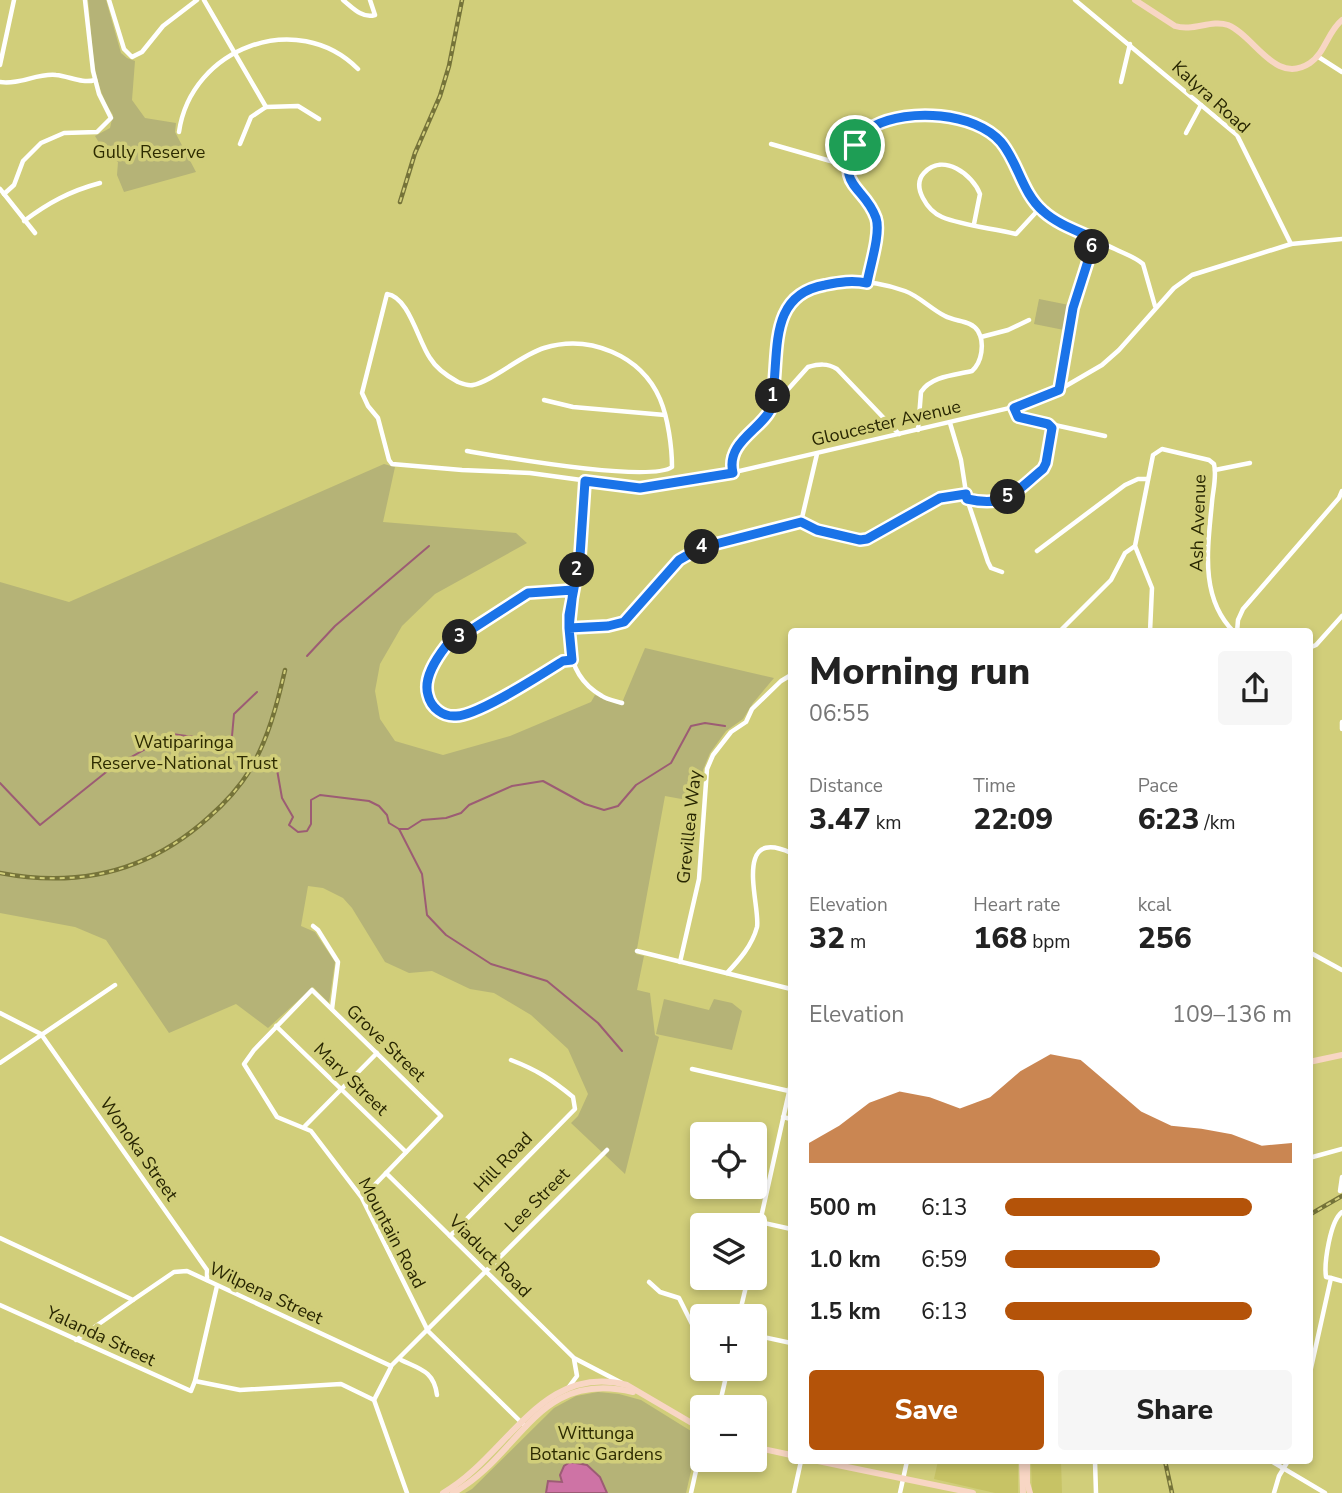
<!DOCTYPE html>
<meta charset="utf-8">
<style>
:root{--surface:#fff;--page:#f6f6f6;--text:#222;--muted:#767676;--accent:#b45309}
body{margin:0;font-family:"Nunito Sans",sans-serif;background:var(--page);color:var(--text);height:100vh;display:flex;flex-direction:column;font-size:26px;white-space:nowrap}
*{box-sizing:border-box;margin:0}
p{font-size:23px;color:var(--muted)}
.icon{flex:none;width:38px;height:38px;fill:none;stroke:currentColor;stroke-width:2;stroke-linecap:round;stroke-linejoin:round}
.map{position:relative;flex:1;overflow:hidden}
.drawer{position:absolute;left:788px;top:628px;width:525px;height:836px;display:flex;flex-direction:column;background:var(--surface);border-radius:7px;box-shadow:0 4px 10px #0003}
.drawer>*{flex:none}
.controls{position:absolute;left:690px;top:1122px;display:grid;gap:14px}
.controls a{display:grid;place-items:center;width:77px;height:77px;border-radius:7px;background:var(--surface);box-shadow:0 4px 10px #0003;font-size:35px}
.pin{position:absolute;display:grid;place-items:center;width:60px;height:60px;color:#fff;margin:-30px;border:4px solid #fff;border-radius:50%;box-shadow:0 2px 7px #0007}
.km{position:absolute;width:35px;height:35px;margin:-18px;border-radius:50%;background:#222;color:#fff;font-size:19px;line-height:35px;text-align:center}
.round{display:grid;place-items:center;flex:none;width:74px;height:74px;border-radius:7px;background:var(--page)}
.head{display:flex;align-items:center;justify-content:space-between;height:119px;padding:0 21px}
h1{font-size:38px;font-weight:800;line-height:52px}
.metrics{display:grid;grid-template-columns:repeat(3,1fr);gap:10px;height:119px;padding:7px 21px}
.metrics div{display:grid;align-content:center}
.metrics b{font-size:30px;font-weight:800}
.metrics small{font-size:19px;font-weight:400}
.metrics p{font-size:19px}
.chart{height:196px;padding:14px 21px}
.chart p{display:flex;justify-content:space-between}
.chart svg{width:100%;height:126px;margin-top:7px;fill:var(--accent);opacity:.7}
.action{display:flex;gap:14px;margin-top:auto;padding:14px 21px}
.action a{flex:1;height:80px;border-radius:7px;background:var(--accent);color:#fff;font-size:28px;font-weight:800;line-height:80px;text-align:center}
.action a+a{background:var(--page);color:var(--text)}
ul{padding:0 21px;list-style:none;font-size:23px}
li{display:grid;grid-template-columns:112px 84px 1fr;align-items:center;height:52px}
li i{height:18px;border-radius:9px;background:var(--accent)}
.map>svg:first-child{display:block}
</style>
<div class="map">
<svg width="1342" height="1493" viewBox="0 0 1342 1493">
<rect width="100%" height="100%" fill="#d1ce7a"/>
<!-- built -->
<g fill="#c7c365">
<polygon points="938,1461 1018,1461 1018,1493 995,1493 934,1479"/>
<polygon points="1031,1461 1061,1461 1062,1493 1032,1493"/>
</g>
<!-- green -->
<g fill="#b5b377">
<path d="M88,0H106L121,53L127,58L135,61L132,100L145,118L176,123L175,132L196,172L124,192L117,175L118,162L104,151L95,136L110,128L113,115C90,81 93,39 88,0Z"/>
<polygon points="1039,299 1069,305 1064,330 1034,324"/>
<polygon points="384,464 395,467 383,522 516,533 527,543 435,594 402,626 380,664 375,691 380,719 395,741 443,755 510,736 591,702 595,695 621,705 645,648 774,678 753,703 743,719 726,731 710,753 703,770 698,802 665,796 636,954 644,956 637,990 650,993 655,1035 659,1037 625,1174 571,1123 578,1116 588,1094 568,1049 531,1015 494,993 470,989 432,971 409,973 385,962 352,908 343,898 323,888 308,886 301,926 315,932 335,962 329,1003 313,987 268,1028 236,1004 169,1033 106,940 75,927 0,913 0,582 69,602"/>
<polygon points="664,999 709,1010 714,999 732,1003 742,1011 732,1050 656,1034"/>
<polygon points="598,1392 619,1394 641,1400 699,1436 686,1493 465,1493 472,1489 554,1408 576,1396"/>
</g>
<!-- water -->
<polygon fill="#ce73a5" stroke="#9c5c74" stroke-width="2" points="570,1462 587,1465 600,1477 607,1493 546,1493 548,1481 562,1482 560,1475 564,1466"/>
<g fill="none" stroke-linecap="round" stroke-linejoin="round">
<!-- stream -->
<g stroke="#9c5c74" stroke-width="2">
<polyline points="307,656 335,626 429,546"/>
<polyline points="276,764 282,798 293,817 289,825 298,832 307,831 311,824 311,800 320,795 369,801 379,806 387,815 389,823 399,829 408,829 422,820 446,818 461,813 469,805 512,786 543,781 585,804 604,810 618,806 636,785 671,763 691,726 705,723 725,726"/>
<polyline points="0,783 40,825 110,769 172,734 223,741 232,736 234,714 257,692"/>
<polyline points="399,829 422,874 427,915 446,935 491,964 547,981 598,1023 622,1051"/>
</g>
<!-- minor -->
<g stroke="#fff" stroke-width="4.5">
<polyline points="109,0 124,49 132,57 142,52 163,26 197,0"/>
<polyline points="204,0 266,107"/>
<path d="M343,0C352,7 362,19 375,15L370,0"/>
<polyline points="1075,0 1237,135 1291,244"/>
<polyline points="1317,56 1342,72"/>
<polyline points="0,65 14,0"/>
<path d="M0,82C20,85 37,73 56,75C69,76 82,84 95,80"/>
<polyline points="1121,82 1130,44"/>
<path d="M179,132C191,48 297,8 358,69"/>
<polyline points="1186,133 1201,105"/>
<polyline points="240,144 251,117 266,107 298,106 319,119"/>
<polyline points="771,144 848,166"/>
<polyline points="0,189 35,233"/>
<polyline points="4,194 14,185 23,161 41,143 64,133 97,132 111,118 99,94 93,71 85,0"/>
<path d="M24,221C48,203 70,191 100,183"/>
<path d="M974,224L980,194C973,175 943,152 924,173C911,187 928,211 942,217C964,226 992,228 1016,234L1040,208"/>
<path d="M868,283C871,266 880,236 876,220C869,193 840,188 851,154C859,131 878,123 900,119C933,113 975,114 1000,140C1008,149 1013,162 1019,172C1026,186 1032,202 1045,212C1065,228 1092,238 1115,249C1125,254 1135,257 1143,264L1155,306"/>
<polyline points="981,337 1008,330 1029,320"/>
<polyline points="1059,389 1073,308 1095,239"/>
<polyline points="544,400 573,407 665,415"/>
<path d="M772,407C774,382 775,322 789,302C811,272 874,280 905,291C919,296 931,309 945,316C956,322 971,320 978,331C985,343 982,362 972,371C956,375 931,376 921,392L918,430"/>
<polyline points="1014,408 1018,417 1105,436"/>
<polyline points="950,423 961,460 967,499 988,562 991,568 1002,572"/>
<path d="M467,451C502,457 649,483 672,467C672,447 668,418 660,399C641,355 589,334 544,348C521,355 493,381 473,385C468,386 463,384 458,382C447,376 436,368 430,358C418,341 409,297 387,294L362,393L368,406L378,418L389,460L392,464L462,470L530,473L640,488L705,479L1031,403L1059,390L1102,365L1119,350L1174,288L1192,275L1291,244L1342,239"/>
<polyline points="817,454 801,522 817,530 860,540 867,539 940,498 966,494"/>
<polyline points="1215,470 1250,463"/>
<path d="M733,473L731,464L738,445L808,367C819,364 827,363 837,369L899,434"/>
<path d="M585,481C583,506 583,532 579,557C572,602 551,668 602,696C608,700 616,701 622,703"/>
<path d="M967,499C1006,508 1014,493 1043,469L1047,463L1053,431L1048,424"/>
<polyline points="1037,551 1125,485 1138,479 1147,479"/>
<polyline points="569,628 608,626 624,622 679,560 700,548 801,522"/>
<polyline points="892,632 914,632"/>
<polyline points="1059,632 1111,580 1125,553 1135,546"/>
<path d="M1150,632L1152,588L1135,546L1153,455L1162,449L1209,460L1214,464C1217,476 1213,490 1212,502C1208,547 1199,597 1234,632"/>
<polyline points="1237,632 1238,620 1243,609 1339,498 1342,491"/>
<polyline points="1309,648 1316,645 1342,616"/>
<path d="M571,659L563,661C540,675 482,714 458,716C415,721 425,669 444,649C453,639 517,598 530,593C542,588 560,591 573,590"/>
<polyline points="1342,722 1342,729"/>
<polyline points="313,926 318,930 338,962 332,1009"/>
<polyline points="637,951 791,989"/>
<polyline points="1309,952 1342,970"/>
<polyline points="680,962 699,879 707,769 713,755 731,732 746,722 752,709 781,681 791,675"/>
<path d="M727,973C739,960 752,946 757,927C761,908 731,825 791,853"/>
<polyline points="0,1013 41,1034 207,1270 207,1280"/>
<polyline points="276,1026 406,1152"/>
<polyline points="0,1063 115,985"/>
<polyline points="692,1069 789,1091"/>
<polyline points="783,1117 791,1119"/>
<polyline points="305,1126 377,1053"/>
<polyline points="1309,1158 1342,1149"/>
<polyline points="386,1173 574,1358 622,1383"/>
<polyline points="1340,1191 1342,1177"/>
<polyline points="362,1198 441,1116 312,990 254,1050 244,1064 277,1117 311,1131 362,1198 428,1331 526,1427"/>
<polyline points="760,1222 791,1229"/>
<path d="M450,1236L575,1109L573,1097C551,1079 537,1070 511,1060"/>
<polyline points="0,1238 133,1300 174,1272 187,1271 391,1366 607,1150"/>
<polyline points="754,1249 791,1083"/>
<polyline points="1331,1278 1342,1281"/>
<polyline points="649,1282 660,1292 679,1298 699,1338 702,1340"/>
<polyline points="0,1305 191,1391 195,1381 217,1286"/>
<polyline points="739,1316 748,1278"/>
<polyline points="754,1335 791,1343"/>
<polyline points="76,1340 133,1300"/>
<path d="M401,1360C420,1369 434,1371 437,1395"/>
<path d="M1309,1377L1331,1278L1326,1277C1324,1263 1330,1221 1342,1212"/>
<polyline points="195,1381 240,1390 341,1384 374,1400 407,1493"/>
<polyline points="568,1388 577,1376 574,1359"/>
<polyline points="374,1400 391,1367"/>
<polyline points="719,1407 728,1368"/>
<polyline points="1095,1461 1096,1493"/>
<polyline points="1271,1461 1325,1493"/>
<polyline points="691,1493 702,1444"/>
<polyline points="794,1493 801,1461"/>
<polyline points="900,1493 907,1461"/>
<polyline points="1274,1493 1279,1476 1288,1461"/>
</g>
<!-- secondary -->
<g stroke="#f8d6c4" stroke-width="6">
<path d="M1135,0L1175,26C1193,32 1211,19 1228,25C1255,36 1275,86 1310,63C1325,53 1328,31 1342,20"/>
<polyline points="1309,1062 1342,1055"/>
<polyline points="754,1447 791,1455"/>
<polyline points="818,1461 973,1493"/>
<polyline points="1022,1461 1023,1493"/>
<polyline points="1027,1461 1027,1483 1030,1493"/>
<path d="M443,1493C507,1457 541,1362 627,1385L702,1429"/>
<path d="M453,1493C522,1455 536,1369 633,1392"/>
</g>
<defs>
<g id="rail">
<polyline points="400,202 415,153 440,96 449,66 462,0"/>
<path d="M0,873C78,888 148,872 208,818C224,804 239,788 250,770C268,739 277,705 285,670"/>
<polyline points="1309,1215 1342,1196"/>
<polyline points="1165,1461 1172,1493"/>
</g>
</defs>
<!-- rail casing -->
<use href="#rail" stroke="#757339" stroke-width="4.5"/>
<!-- rail -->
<use href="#rail" stroke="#d1ce7a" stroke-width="2" stroke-dasharray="5" stroke-linecap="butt"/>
</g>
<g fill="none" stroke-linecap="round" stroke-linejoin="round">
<defs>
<path id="route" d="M855,145C835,187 865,186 876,218C881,233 870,266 867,283C852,280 840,282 825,285C773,294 778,341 774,384C774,391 774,400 772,406C765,428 725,441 733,473L640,488L585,481L580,556L569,615V628L572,660L563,661C542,674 478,716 456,716C443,717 431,708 428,695C423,678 436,659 446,646L528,593L573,590L569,628L608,626L624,622L679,560L700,548L801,522L817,530L860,540L867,539L940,498L966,494L967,499C1006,508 1014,493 1043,469L1046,463L1052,428L1048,424L1018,417L1014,408L1059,390L1073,308L1095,239C1078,231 1057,224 1043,211C1022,193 1018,162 1001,142C975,112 908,108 874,126C865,130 860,137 855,145"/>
</defs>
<!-- route casing -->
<use href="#route" stroke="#fff" stroke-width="14"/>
<!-- route -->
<use href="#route" stroke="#1a73e8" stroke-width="9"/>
</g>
<g text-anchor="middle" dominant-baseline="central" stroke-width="7" stroke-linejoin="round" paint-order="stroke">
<!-- street labels -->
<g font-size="18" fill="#282602" stroke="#d1ce7a">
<text transform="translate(1211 97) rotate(42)">Kalyra Road</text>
<text transform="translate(886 423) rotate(-13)">Gloucester Avenue</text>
<text transform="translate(1198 523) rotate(-88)">Ash Avenue</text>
<text transform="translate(689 827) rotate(-84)">Grevillea Way</text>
<text transform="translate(386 1043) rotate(44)">Grove Street</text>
<text transform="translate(351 1079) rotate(44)">Mary Street</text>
<text transform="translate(139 1149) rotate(55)">Wonoka Street</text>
<text transform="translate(503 1162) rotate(-46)">Hill Road</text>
<text transform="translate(537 1200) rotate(-45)">Lee Street</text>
<text transform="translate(392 1233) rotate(62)">Mountain Road</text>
<text transform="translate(490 1256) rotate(45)">Viaduct Road</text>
<text transform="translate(266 1293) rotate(25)">Wilpena Street</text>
<text transform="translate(101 1336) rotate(25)">Yalanda Street</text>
</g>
<!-- park labels -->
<g font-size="18" fill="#2d2b00" stroke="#d1ce7a">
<text x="149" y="152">Gully Reserve</text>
<text x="184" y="742">Watiparinga<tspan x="184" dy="21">Reserve-National Trust</tspan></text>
<text x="596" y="1433">Wittunga<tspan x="596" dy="21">Botanic Gardens</tspan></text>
</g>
</g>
</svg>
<div class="controls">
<a><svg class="icon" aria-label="locate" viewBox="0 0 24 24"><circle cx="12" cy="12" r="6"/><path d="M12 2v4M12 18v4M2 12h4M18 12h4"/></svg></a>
<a><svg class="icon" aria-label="layers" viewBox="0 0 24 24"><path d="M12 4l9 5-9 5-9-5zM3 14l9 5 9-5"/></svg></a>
<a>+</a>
<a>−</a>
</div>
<div class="pin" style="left:855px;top:145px;background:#1e9e55"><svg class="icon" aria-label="arrive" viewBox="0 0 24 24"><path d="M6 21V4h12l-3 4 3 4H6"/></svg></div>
<b class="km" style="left:773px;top:396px">1</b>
<b class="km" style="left:577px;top:570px">2</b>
<b class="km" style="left:460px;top:637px">3</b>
<b class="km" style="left:702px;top:547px">4</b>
<b class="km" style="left:1008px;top:497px">5</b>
<b class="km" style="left:1092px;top:247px">6</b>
<section class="drawer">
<div class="head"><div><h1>Morning run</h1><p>06:55</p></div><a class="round"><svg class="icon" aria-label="share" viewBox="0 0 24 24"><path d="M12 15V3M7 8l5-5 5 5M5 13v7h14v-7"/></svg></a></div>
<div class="metrics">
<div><p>Distance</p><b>3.47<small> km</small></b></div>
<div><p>Time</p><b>22:09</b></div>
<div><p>Pace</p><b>6:23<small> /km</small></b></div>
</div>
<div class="metrics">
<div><p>Elevation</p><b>32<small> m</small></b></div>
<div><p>Heart rate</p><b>168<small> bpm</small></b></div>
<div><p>kcal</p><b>256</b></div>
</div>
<div class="chart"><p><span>Elevation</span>109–136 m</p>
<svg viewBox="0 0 160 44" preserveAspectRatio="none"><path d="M0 44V37L10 31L20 23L30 19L40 21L50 25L60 21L70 12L80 6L90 8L100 17L110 26L120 31L130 32L140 34L150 38L160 37V44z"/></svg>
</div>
<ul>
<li><b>500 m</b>6:13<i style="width:86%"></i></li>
<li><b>1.0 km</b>6:59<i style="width:54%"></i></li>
<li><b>1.5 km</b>6:13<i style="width:86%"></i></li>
</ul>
<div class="action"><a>Save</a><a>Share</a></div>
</section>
</div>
